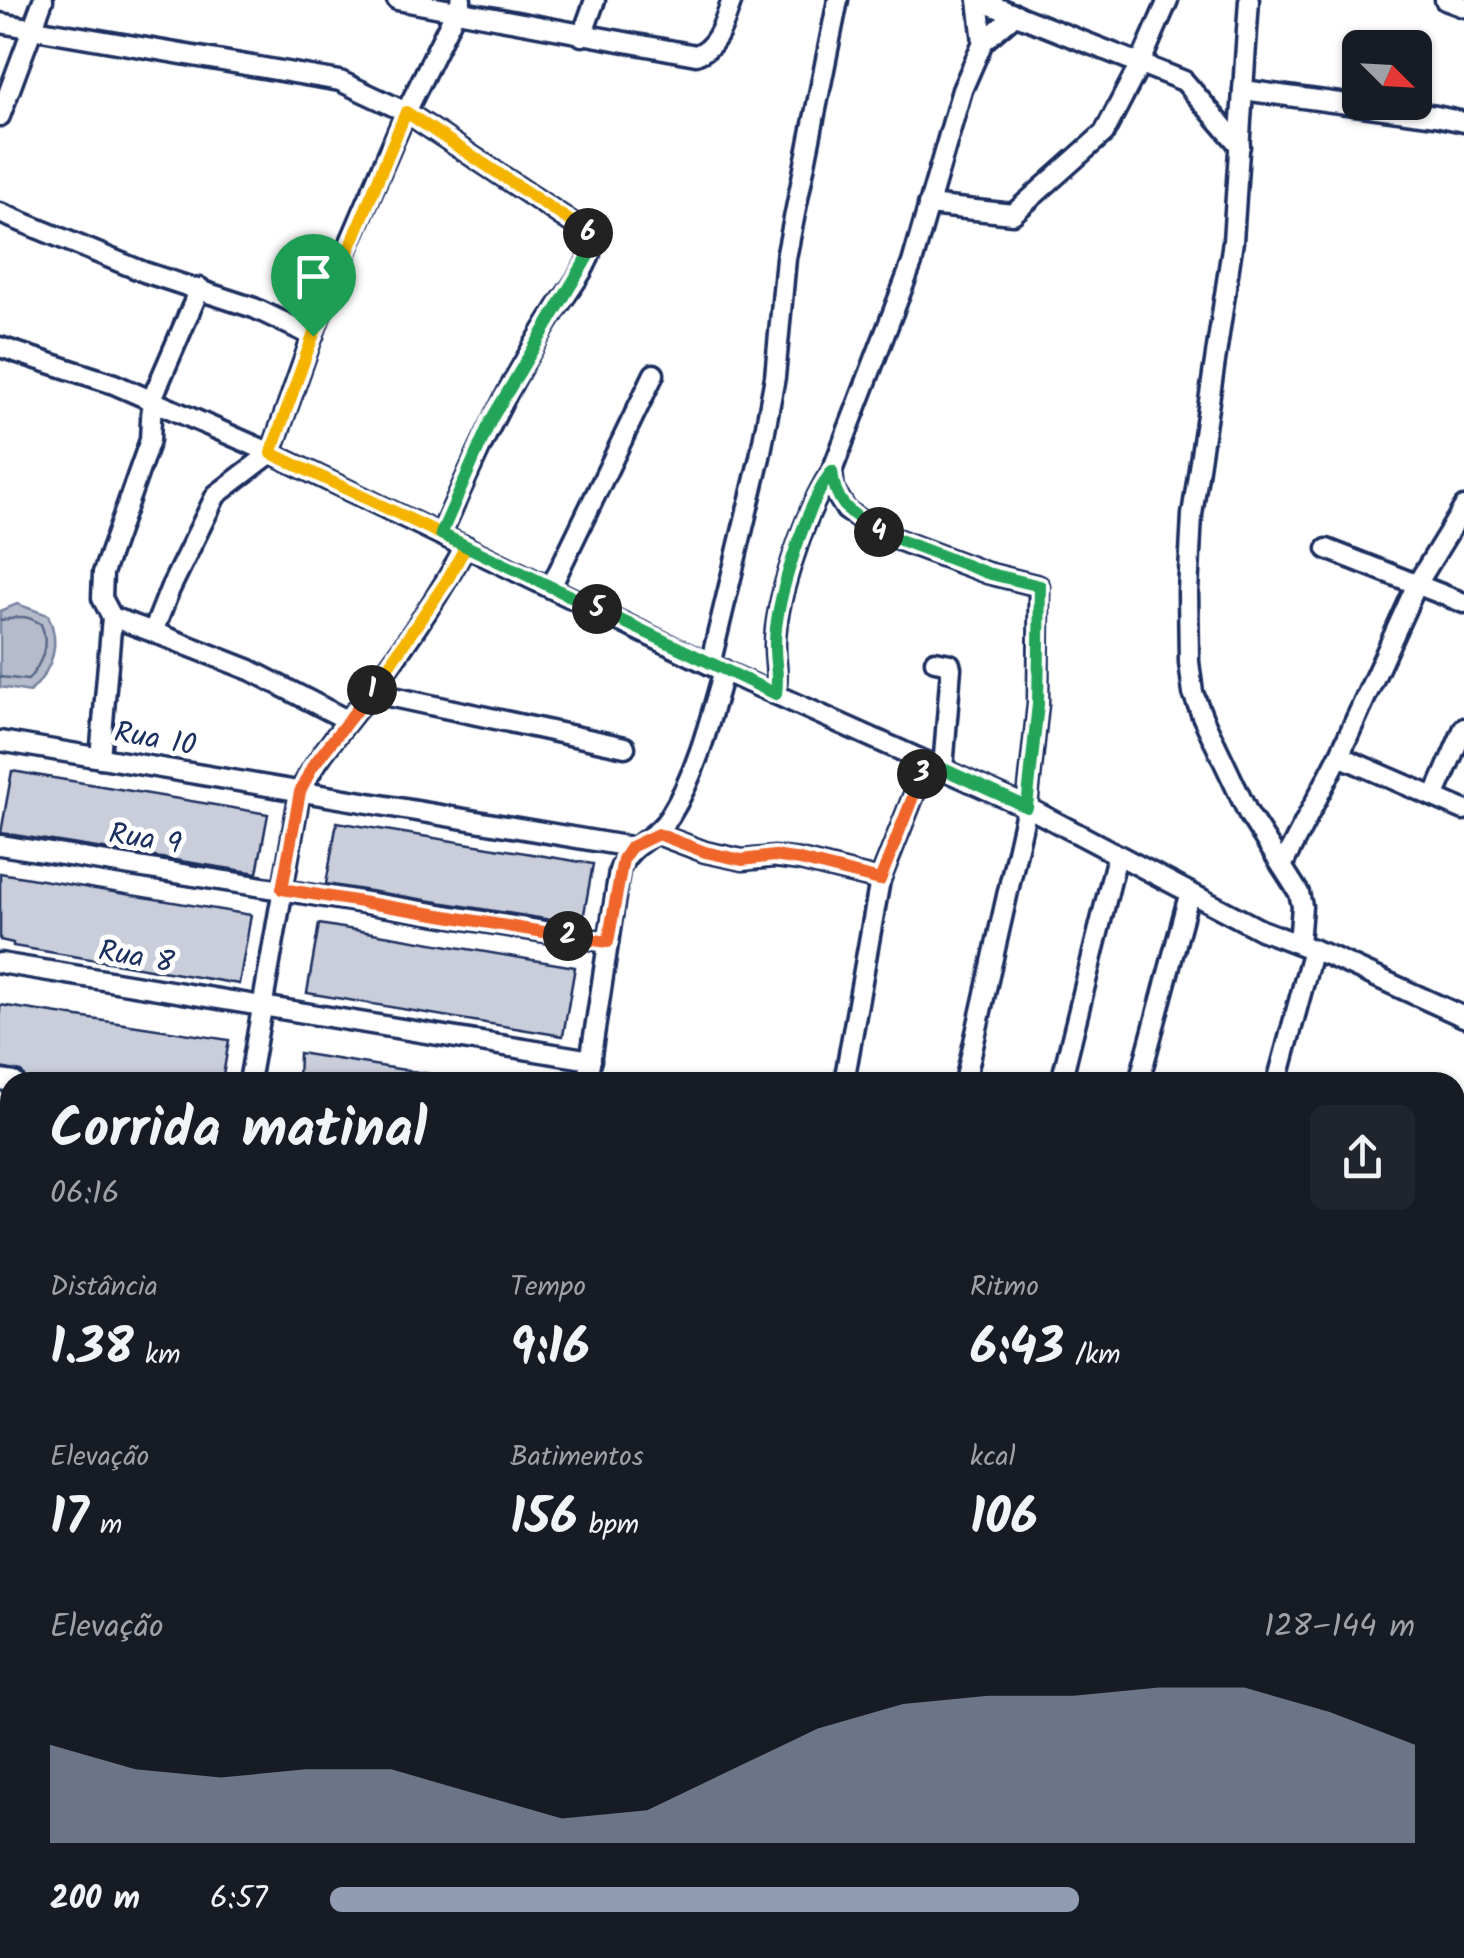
<!DOCTYPE html>
<html lang="pt">
<meta charset="utf-8">
<style>
:root{--surface:#171b24;--page:#20242c;--text:#f1f3f6;--muted:#9ea1a6;--accent:#919bb2}
body{margin:0;font-family:Kalam,sans-serif;background:var(--page);color:var(--text);height:100vh;display:flex;flex-direction:column;font-size:38px;white-space:nowrap}
*{box-sizing:border-box;margin:0}
p{font-size:32px;color:var(--muted)}
.icon{flex:none;width:55px;height:55px;fill:none;stroke:currentColor;stroke-width:2;stroke-linecap:round;stroke-linejoin:round}
.map{position:relative;flex:1;overflow:hidden}
.panel{position:absolute;left:0px;top:1072px;width:1465px;height:888px;display:flex;flex-direction:column;background:var(--surface);border-radius:30px 30px 0 0;box-shadow:0 2px 8px #0004}
.panel>*{flex:none}
.needle{width:65px;rotate:114deg}
.controls{position:absolute;left:1342px;top:30px;display:grid;gap:20px}
.controls a{display:grid;place-items:center;width:90px;height:90px;border-radius:15px;background:var(--surface);box-shadow:0 2px 8px #0004;font-size:50px}
.pin{position:absolute;display:grid;place-items:center;width:85px;height:85px;color:#fff;margin:-102px -42px;border-radius:50% 50% 50% 0;rotate:-45deg;box-shadow:0 0 10px #0007}
.pin .icon{rotate:45deg}
.km{position:absolute;width:50px;height:50px;margin:-25px;border-radius:50%;background:#222;color:#fff;font-size:28px;line-height:50px;text-align:center}
.round{display:grid;place-items:center;flex:none;width:105px;height:105px;border-radius:15px;background:var(--page)}
.head{display:flex;align-items:center;justify-content:space-between;height:170px;padding:0 50px}
h1{font-size:55px;font-weight:700;line-height:75px}
.metrics{display:grid;grid-template-columns:repeat(3,1fr);gap:15px;height:170px;padding:10px 50px}
.metrics div{display:grid;align-content:center}
.metrics b{font-size:50px;font-weight:700}
.metrics small{font-size:28px;font-weight:400}
.metrics p{font-size:28px}
.chart{height:280px;padding:20px 50px}
.chart p{display:flex;justify-content:space-between}
.chart svg{width:100%;height:180px;margin-top:10px;fill:var(--accent);opacity:.7}
ul{padding:0 50px;list-style:none;font-size:32px}
li{display:grid;grid-template-columns:160px 120px 1fr;align-items:center;height:75px}
li i{height:25px;border-radius:12px;background:var(--accent)}
.map>svg:first-child{display:block}
</style>
<div class="map">
<svg width="1464" height="1958" viewBox="0 0 1464 1958">
<rect width="100%" height="100%" fill="#fff"/>
<filter id="ink" filterUnits="userSpaceOnUse"><feTurbulence type="fractalNoise" baseFrequency=".01" numOctaves="2"/><feDisplacementMap in="SourceGraphic" scale="20" xChannelSelector="R" yChannelSelector="G"/><feConvolveMatrix kernelMatrix="1 2 1 2 8 2 1 2 1" color-interpolation-filters="sRGB"/></filter>
<g filter="url(#ink)">
<!-- water -->
<g fill="#b5bbca" stroke="#77839f" stroke-width="2.5">
<path d="M17,604L48,615C62,645 52,670 30,692L0,687V611Z"/>
<polygon points="0,1748 10,1750 10,1871 0,1868"/>
</g>
<g fill="none" stroke-linecap="round" stroke-linejoin="round">
<!-- shore -->
<path stroke="#596789" stroke-width="2.5" d="M0,620C19,619 21,612 41,624C50,645 42,663 28,680L0,677"/>
</g>
<!-- building -->
<g fill="#caceda" stroke="#1b2f5e" stroke-width="2.5">
<polygon points="12,771 268,814 257,873 1,833"/>
<polygon points="337,822 593,864 582,925 326,884"/>
<polygon points="0,873 251,915 239,984 13,946 13,943 0,940"/>
<polygon points="319,924 575,967 563,1036 307,993"/>
<polygon points="0,1005 229,1040 222,1082 47,1082 26,1079 21,1072 0,1068"/>
<polygon points="299,1053 430,1074 429,1082 298,1081"/>
</g>
<g fill="none" stroke-linecap="round" stroke-linejoin="round">
<defs>
<g id="minor">
<path d="M397,0L696,55C719,47 724,21 732,0"/>
<polyline points="978,0 1184,81 1240,146"/>
<polyline points="978,0 983,42"/>
<polyline points="1249,0 1233,241 1192,515 1188,592 1189,662 1193,693 1203,718 1248,813 1299,893 1302,906 1299,944"/>
<polyline points="1445,0 1464,7"/>
<path d="M0,23L340,81L406,112L592,236C595,262 568,290 555,311C509,382 475,457 441,534"/>
<polyline points="582,36 595,0"/>
<polyline points="1243,90 1436,116 1464,122"/>
<polyline points="0,116 43,0"/>
<polyline points="928,205 1013,214 1104,133 1141,62 1168,0"/>
<polyline points="0,213 144,272 254,308 313,336"/>
<polyline points="0,347 114,384 271,453 710,665 1027,807 1261,930 1330,956 1464,1017"/>
<polyline points="1327,549 1464,603"/>
<polyline points="551,587 654,374"/>
<polyline points="112,617 153,632 170,589 216,495 271,453 326,298 406,112 461,0"/>
<polyline points="153,632 250,670 347,720"/>
<polyline points="935,661 950,664 951,668 943,769"/>
<polyline points="710,665 760,457 775,377 786,258 838,0"/>
<polyline points="370,692 625,747"/>
<path d="M775,694C779,672 775,667 775,647C774,603 807,507 832,471"/>
<polyline points="0,741 631,847"/>
<polyline points="1339,756 1464,810"/>
<polyline points="100,758 112,617 102,598 103,573 150,440 152,399 200,288"/>
<polyline points="1435,795 1464,728"/>
<polyline points="657,834 705,852 743,860 774,857 800,860 880,880"/>
<polyline points="0,845 608,942"/>
<polyline points="1282,866 1339,756 1417,584 1464,507"/>
<polyline points="0,963 591,1060"/>
<polyline points="0,1080 14,1082"/>
<path d="M249,1082L300,792C318,754 347,724 372,690C406,644 439,596 466,546"/>
<path d="M587,1082L619,871C630,841 654,842 670,816C697,772 710,720 724,670"/>
<polyline points="844,1082 880,880 927,762"/>
<polyline points="965,1082 1027,807 1038,704 1039,586 987,573 880,533 846,510 834,490 832,471 912,263 962,90 983,42 1016,14"/>
<polyline points="1061,1082 1117,856"/>
<polyline points="1139,1082 1189,895"/>
<polyline points="1277,1082 1313,949"/>
<polyline points="0,1186 10,1187"/>
<polyline points="1455,1252 1464,1254"/>
<polyline points="0,1293 10,1294"/>
<polyline points="0,1393 10,1395"/>
<polyline points="0,1498 10,1499"/>
<polyline points="1455,1587 1464,1545"/>
<polyline points="0,1600 10,1602"/>
<polyline points="0,1708 10,1710"/>
<polyline points="532,1950 581,1958"/>
<polyline points="1223,1950 1269,1955"/>
<polyline points="1357,1950 1410,1958"/>
<polyline points="421,1958 425,1950"/>
<polyline points="804,1958 806,1950"/>
<polyline points="1153,1958 1154,1950"/>
<polyline points="1456,1958 1464,1952"/>
</g>
</defs>
<!-- minor casing -->
<use href="#minor" stroke="#1b2f5e" stroke-width="25"/>
<!-- minor -->
<use href="#minor" stroke="#fff" stroke-width="18"/>
</g>
</g>
<g fill="none" stroke-linecap="round" stroke-linejoin="round" filter="url(#ink)">
<defs>
<polyline id="split-1" points="313,336 271,453 466,546 446,582 372,690"/>
<polyline id="split-2" points="372,690 312,767 300,792 282,889 568,936"/>
<polyline id="split-3" points="568,936 608,942 623,859 631,847 658,834 705,852 742,860 774,856 800,860 880,880 922,774"/>
<polyline id="split-4" points="879,532 987,573 1040,586 1038,704 1027,807 928,762 922,774"/>
<path id="split-5" d="M597,609L776,694C779,672 775,666 775,647C774,603 806,506 832,471C835,506 852,514 879,532"/>
<polyline id="split-6" points="588,233 592,236 593,248 491,420 441,534 597,609"/>
<polyline id="split-7" points="313,336 406,112 588,233"/>
</defs>
<!-- split-1 casing -->
<use href="#split-1" stroke="#fff" stroke-width="20"/>
<!-- split-2 casing -->
<use href="#split-2" stroke="#fff" stroke-width="20"/>
<!-- split-3 casing -->
<use href="#split-3" stroke="#fff" stroke-width="20"/>
<!-- split-4 casing -->
<use href="#split-4" stroke="#fff" stroke-width="20"/>
<!-- split-5 casing -->
<use href="#split-5" stroke="#fff" stroke-width="20"/>
<!-- split-6 casing -->
<use href="#split-6" stroke="#fff" stroke-width="20"/>
<!-- split-7 casing -->
<use href="#split-7" stroke="#fff" stroke-width="20"/>
<!-- split-1 -->
<use href="#split-1" stroke="#f5b400" stroke-width="12"/>
<!-- split-2 -->
<use href="#split-2" stroke="#f0652b" stroke-width="12"/>
<!-- split-3 -->
<use href="#split-3" stroke="#f0652b" stroke-width="12"/>
<!-- split-4 -->
<use href="#split-4" stroke="#22a559" stroke-width="12"/>
<!-- split-5 -->
<use href="#split-5" stroke="#22a559" stroke-width="12"/>
<!-- split-6 -->
<use href="#split-6" stroke="#22a559" stroke-width="12"/>
<!-- split-7 -->
<use href="#split-7" stroke="#f5b400" stroke-width="12"/>
</g>
<g text-anchor="middle" dominant-baseline="central" stroke-width="10" stroke-linejoin="round" paint-order="stroke">
<!-- street labels -->
<g font-size="30" fill="#1b2f5e" stroke="#fff">
<text transform="translate(155 740) rotate(10)">Rua 10</text>
<text transform="translate(145 840) rotate(9)">Rua 9</text>
<text transform="translate(136 958) rotate(10)">Rua 8</text>
</g>
</g>
</svg>
<div class="controls">
<a><svg class="needle" viewBox="-14 -14 28 28"><path d="M0-13l5 13h-10z" fill="#e53935"/><path d="M0 13l5-13h-10z" fill="#9ea1a6"/></svg></a>
</div>
<div class="pin" style="left:313px;top:336px;background:#1e9e55"><svg class="icon" aria-label="arrive" viewBox="0 0 24 24"><path d="M6 21V4h12l-3 4 3 4H6"/></svg></div>
<b class="km" style="left:372px;top:690px">1</b>
<b class="km" style="left:568px;top:936px">2</b>
<b class="km" style="left:922px;top:774px">3</b>
<b class="km" style="left:879px;top:532px">4</b>
<b class="km" style="left:597px;top:609px">5</b>
<b class="km" style="left:588px;top:233px">6</b>
<section class="panel">
<div class="head"><div><h1>Corrida matinal</h1><p>06:16</p></div><a class="round"><svg class="icon" aria-label="share" viewBox="0 0 24 24"><path d="M12 15V3M7 8l5-5 5 5M5 13v7h14v-7"/></svg></a></div>
<div class="metrics">
<div><p>Distância</p><b>1.38<small> km</small></b></div>
<div><p>Tempo</p><b>9:16</b></div>
<div><p>Ritmo</p><b>6:43<small> /km</small></b></div>
</div>
<div class="metrics">
<div><p>Elevação</p><b>17<small> m</small></b></div>
<div><p>Batimentos</p><b>156<small> bpm</small></b></div>
<div><p>kcal</p><b>106</b></div>
</div>
<div class="chart"><p><span>Elevação</span>128–144 m</p>
<svg viewBox="0 0 160 44" preserveAspectRatio="none"><path d="M0 44V20L10 26L20 28L30 26L40 26L50 32L60 38L70 36L80 26L90 16L100 10L110 8L120 8L130 6L140 6L150 12L160 20V44z"/></svg>
</div>
<ul>
<li><b>200 m</b>6:57<i style="width:69%"></i></li>
</ul>
</section>
</div>
